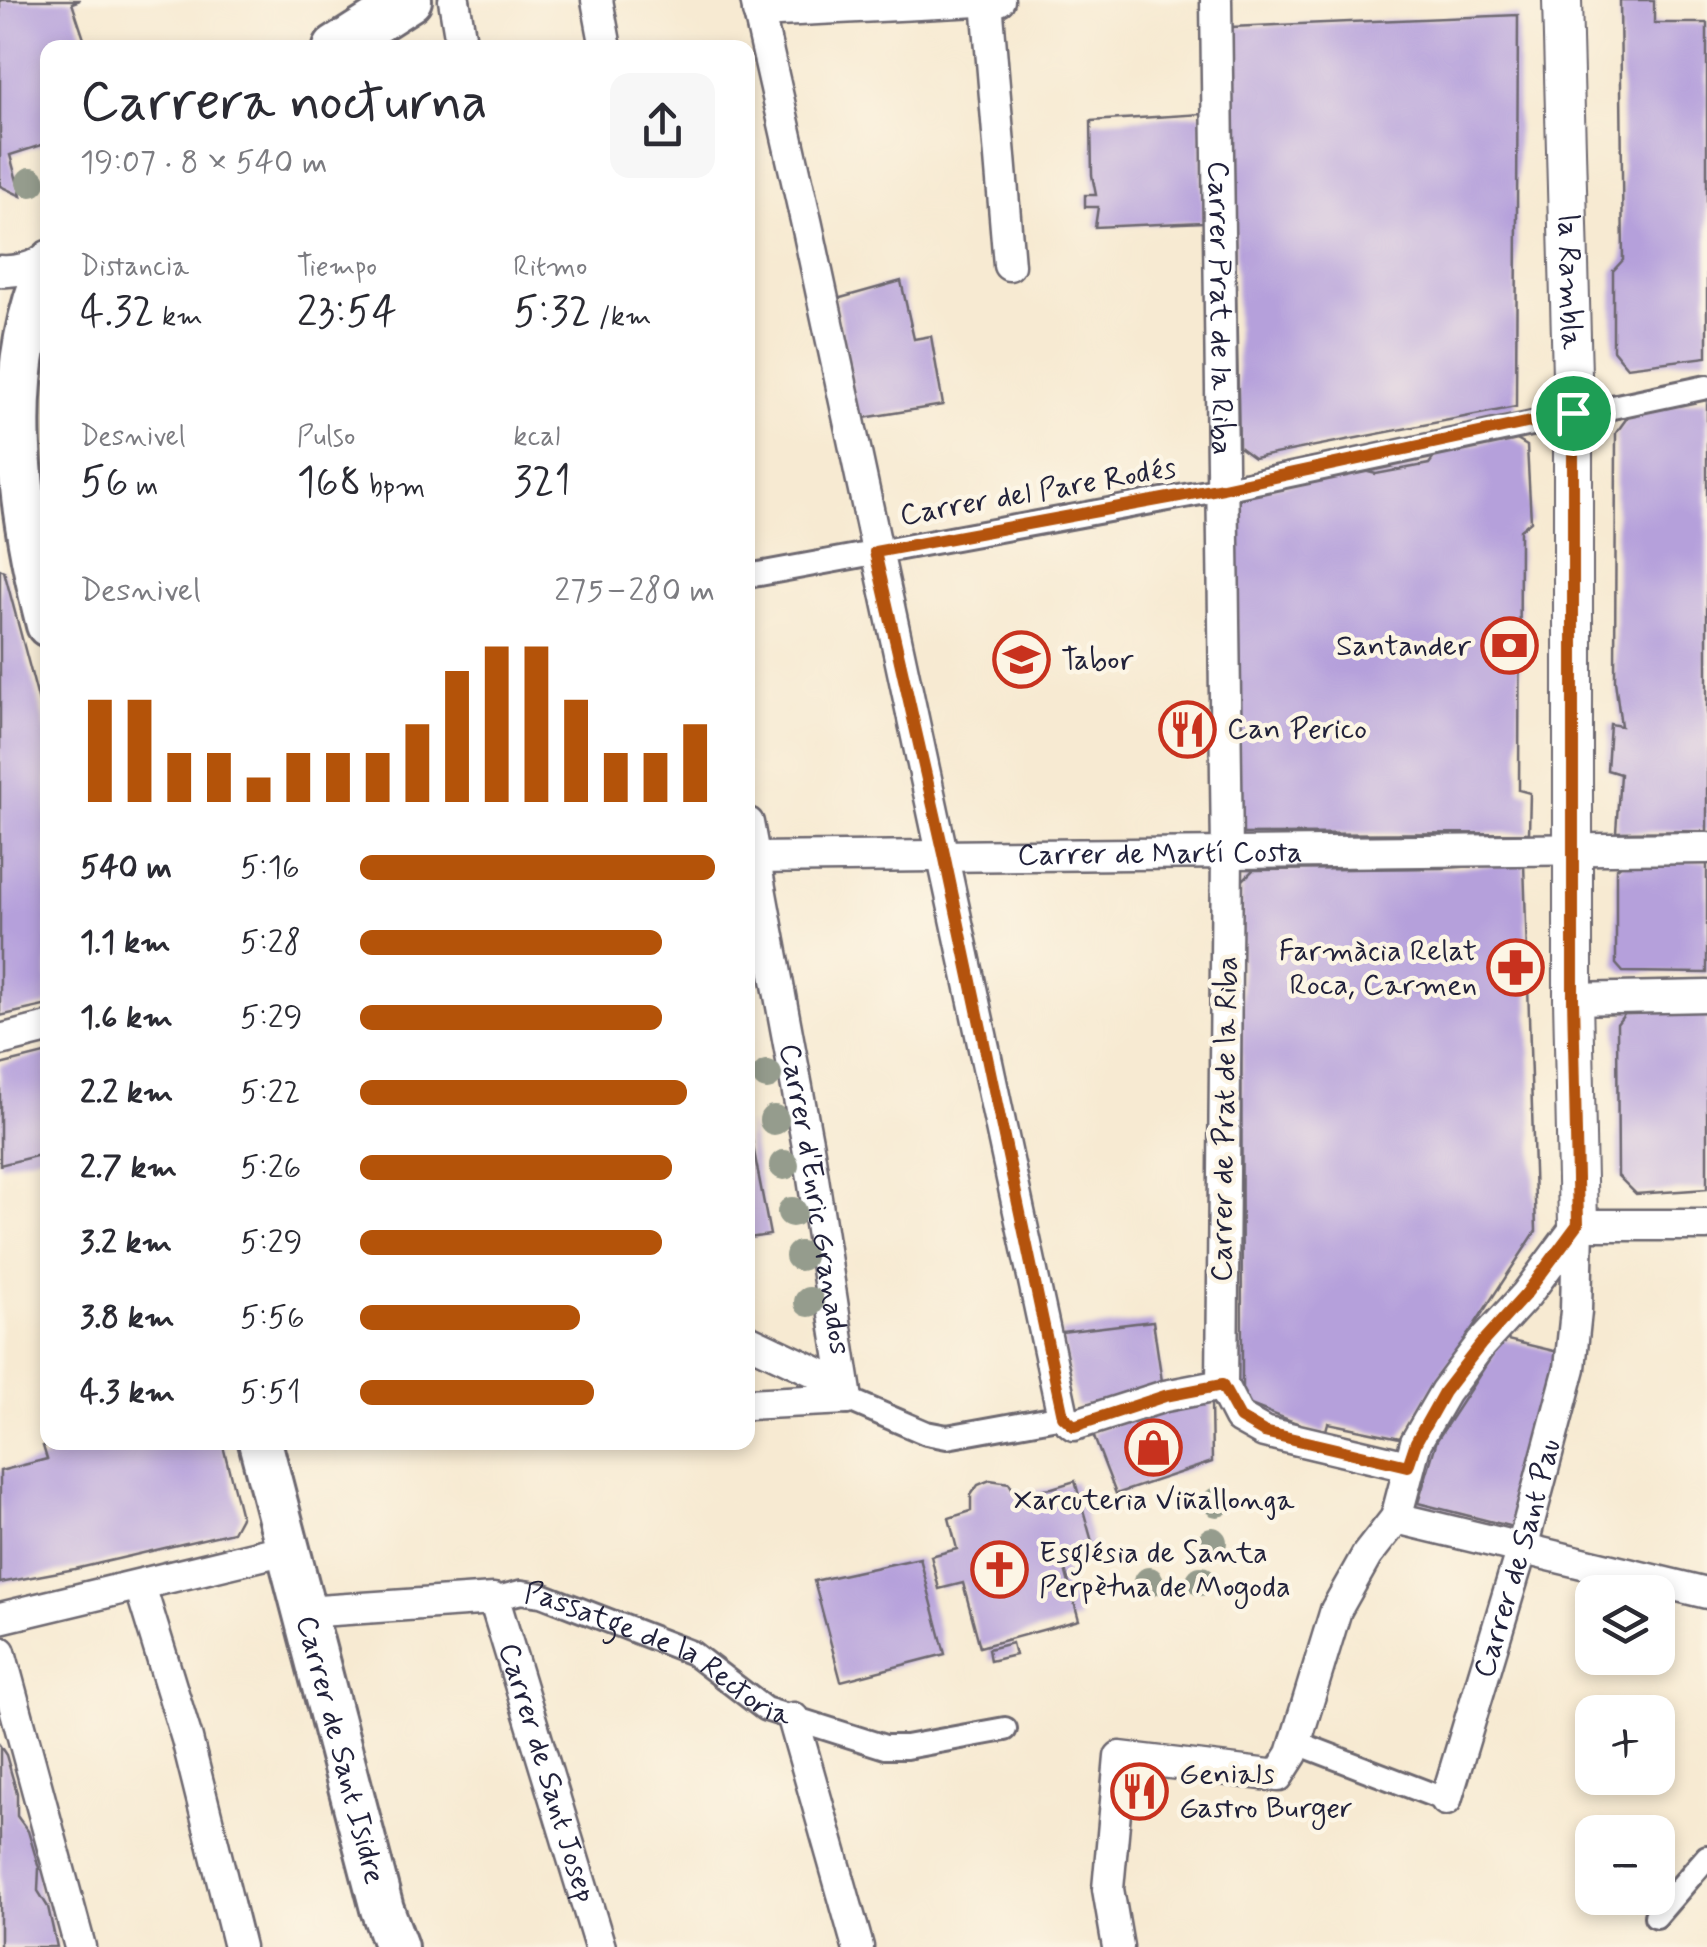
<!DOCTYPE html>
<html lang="es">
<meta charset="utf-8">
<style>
:root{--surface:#fff;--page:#f7f7f7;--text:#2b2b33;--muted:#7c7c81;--accent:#b45309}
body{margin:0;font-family:Mynerve,sans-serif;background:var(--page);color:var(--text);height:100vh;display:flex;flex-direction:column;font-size:38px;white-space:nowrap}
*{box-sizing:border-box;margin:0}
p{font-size:32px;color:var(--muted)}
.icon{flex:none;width:55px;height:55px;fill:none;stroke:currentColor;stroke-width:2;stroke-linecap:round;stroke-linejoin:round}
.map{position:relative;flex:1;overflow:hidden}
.drawer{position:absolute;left:40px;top:40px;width:715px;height:1410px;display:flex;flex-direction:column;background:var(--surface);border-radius:20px;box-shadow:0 5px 15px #0003}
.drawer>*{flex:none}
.fabs{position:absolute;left:1575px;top:1575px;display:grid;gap:20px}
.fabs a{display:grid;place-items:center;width:100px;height:100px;border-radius:20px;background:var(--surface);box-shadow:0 5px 15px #0003;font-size:50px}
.pin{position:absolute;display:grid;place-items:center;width:85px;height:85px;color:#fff;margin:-42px;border:5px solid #fff;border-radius:50%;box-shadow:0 2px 10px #0007}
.round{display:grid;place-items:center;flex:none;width:105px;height:105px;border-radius:20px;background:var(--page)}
.summary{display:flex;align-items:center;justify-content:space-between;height:170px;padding:0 40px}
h1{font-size:55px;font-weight:600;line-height:75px}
.stats{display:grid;grid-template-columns:repeat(3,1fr);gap:15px;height:170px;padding:10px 40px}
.stats div{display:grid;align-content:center}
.stats b{font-size:42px;font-weight:600}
.stats small{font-size:28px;font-weight:400}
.stats p{font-size:28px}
.chart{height:280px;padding:20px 40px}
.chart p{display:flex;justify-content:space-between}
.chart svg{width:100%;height:180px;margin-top:10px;stroke:var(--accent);stroke-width:6}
ul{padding:0 40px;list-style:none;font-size:32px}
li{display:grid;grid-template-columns:160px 120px 1fr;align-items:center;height:75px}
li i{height:25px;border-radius:12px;background:var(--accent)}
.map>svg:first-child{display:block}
</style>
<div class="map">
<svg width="1707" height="1947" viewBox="0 0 1707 1947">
<rect width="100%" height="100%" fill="#fcf5e5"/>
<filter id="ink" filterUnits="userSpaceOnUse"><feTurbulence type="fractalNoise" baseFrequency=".01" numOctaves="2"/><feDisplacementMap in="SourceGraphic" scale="20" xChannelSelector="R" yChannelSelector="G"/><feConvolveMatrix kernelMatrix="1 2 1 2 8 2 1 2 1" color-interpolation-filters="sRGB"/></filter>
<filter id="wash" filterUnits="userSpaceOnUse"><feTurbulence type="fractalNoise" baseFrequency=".0048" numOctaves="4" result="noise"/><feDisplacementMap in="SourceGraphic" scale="40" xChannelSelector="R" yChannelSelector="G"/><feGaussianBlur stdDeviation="2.25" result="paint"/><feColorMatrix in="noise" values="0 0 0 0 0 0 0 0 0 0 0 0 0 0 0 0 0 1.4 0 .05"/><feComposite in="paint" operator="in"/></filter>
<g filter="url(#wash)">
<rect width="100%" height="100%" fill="#f7ead2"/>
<g id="blocks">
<!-- building -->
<g fill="#b5a0db">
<polygon points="0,0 80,0 72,3 87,48 48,48 48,143 10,155 21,196 0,186"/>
<polygon points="1620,0 1654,0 1654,23 1707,23 1707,357 1627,367 1613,350 1613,271 1623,260"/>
<polygon points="1518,15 1516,407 1254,458 1239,447 1231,27"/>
<polygon points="1202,114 1203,222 1095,227 1098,207 1085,207 1085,195 1096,195 1092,175 1091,121"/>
<polygon points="901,281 914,339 931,336 943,405 857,419 837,299"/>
<polygon points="1707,399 1707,831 1616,832 1620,774 1607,770 1610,724 1621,726 1615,681 1616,433 1632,411"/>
<polygon points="1510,436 1527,446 1531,521 1520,530 1519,790 1530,793 1529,833 1238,834 1234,506 1245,492 1360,470 1376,474 1429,464 1438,452"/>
<polygon points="0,569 4,571 48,736 48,1005 0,1016"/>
<polygon points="1625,861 1707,861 1707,973 1623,972 1616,964 1616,869"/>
<polygon points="1524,863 1536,1231 1400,1438 1328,1423 1325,1434 1248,1404 1242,1389 1241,882 1253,870 1444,868"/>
<polygon points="1707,1007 1707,1189 1636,1194 1618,1176 1617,1024 1629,1008"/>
<polygon points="48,1053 48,1153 0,1165 0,1065"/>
<polygon points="748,1120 770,1235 748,1238"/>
<polygon points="1153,1321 1163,1388 1077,1407 1061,1332"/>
<polygon points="1499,1338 1558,1352 1513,1527 1418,1503 1437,1440 1492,1356"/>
<polygon points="1195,1392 1211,1401 1212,1462 1116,1494 1092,1432"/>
<polygon points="58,1442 222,1442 241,1517 233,1532 75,1569 0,1583 0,1471 47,1459 43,1446"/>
<polygon points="990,1480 1009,1483 1015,1493 1052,1488 1075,1481 1094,1549 1062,1558 1079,1620 980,1647 963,1583 939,1589 931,1556 957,1549 949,1518 971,1511 971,1495 978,1485"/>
<polygon points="920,1558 945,1654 841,1681 814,1581"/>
<polygon points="1012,1643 1015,1655 990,1661 988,1649"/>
<polygon points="0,1746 6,1755 17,1793 17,1816 28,1831 39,1868 38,1891 48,1907 57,1947 0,1947"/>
</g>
</g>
</g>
<g filter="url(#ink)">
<use href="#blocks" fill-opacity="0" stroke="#6d6870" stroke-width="2.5"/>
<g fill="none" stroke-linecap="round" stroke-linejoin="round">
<defs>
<g id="pedestrian">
<polyline points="748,576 1223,489 1707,387"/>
<polyline points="847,1399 926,1433 947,1437 1063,1416"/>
<path id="s1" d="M494,1599L521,1592L542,1595L692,1653L765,1709L885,1747H906L1005,1729"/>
<polyline points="1295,1742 1446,1800"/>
<polyline points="1656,1916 1707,1857"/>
</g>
<g id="minor">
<polyline points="454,0 462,48"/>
<polyline points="597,0 606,48"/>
<polyline points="756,0 807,225 1063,1416 1074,1425 1165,1396 1222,1385"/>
<path id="s2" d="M1216,0L1227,853L1222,1385L1239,1418L1264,1432L1408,1466"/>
<polyline points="987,1 1009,265"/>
<polyline points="758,12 999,0"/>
<path d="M0,271C16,272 36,268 48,256"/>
<path id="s3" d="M748,823L809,1152L847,1399"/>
<path id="s4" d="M748,858L1707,848"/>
<polyline points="1573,999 1707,996"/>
<polyline points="0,1040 48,1028"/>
<polyline points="1578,1225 1707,1225"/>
<polyline points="748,1340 818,1373 847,1399"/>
<polyline points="748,1404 847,1399"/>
<polyline points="1396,1518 1707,1593"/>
<polyline points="140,1586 187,1739 239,1947"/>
<path id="s5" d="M304,1612L494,1599L600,1947"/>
<polyline points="0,1618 287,1549"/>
<polyline points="0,1652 80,1947"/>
<polyline points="793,1718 858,1947"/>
<path id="s6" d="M1446,1800L1522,1548L1570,1368L1576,1311L1578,1225"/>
<polyline points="1118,1947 1108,1889 1120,1757 1278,1776 1292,1754 1336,1610 1367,1555 1396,1518 1416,1442 1445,1392 1481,1344 1526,1295 1578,1225"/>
</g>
<g id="tertiary">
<path id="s7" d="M1562,0L1573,413V999L1578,1225"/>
</g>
<g id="secondary">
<polyline points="335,48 410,0"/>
<path d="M48,265C0,376 18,508 48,625"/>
<path id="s8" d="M260,1442L382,1909L396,1947"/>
</g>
</defs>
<!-- pedestrian casing -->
<use href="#pedestrian" stroke="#6d6870" stroke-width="28"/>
<!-- minor casing -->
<use href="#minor" stroke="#6d6870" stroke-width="35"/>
<!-- tertiary casing -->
<use href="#tertiary" stroke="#6d6870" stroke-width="42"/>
<!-- secondary casing -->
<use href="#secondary" stroke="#6d6870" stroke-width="48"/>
<!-- pedestrian -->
<use href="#pedestrian" stroke="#fff" stroke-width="22"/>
<!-- minor -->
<use href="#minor" stroke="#fff" stroke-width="30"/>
<!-- tertiary -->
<use href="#tertiary" stroke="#fff" stroke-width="38"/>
<!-- secondary -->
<use href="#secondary" stroke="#fff" stroke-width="42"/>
</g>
<!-- trees -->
<g fill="#959c8d">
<circle cx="31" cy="182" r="15"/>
<circle cx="767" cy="1075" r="15"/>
<circle cx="774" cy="1120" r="15"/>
<circle cx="784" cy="1165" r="15"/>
<circle cx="792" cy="1212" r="15"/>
<circle cx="800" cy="1256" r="15"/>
<circle cx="809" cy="1302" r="15"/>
<circle cx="1217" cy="1502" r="15"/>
<circle cx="1212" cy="1542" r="15"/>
<circle cx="1201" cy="1581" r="15"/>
<circle cx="1149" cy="1582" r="15"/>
</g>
</g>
<g fill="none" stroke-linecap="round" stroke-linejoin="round" filter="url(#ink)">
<defs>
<polygon id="route" points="1573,413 1573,998 1578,1224 1526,1294 1481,1344 1444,1392 1416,1442 1408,1466 1264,1432 1240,1418 1222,1385 1165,1396 1074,1426 1063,1416 944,854 875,552 1223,488"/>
</defs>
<!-- route casing -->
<use href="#route" stroke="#fff" stroke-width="20"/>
<!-- route -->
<use href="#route" stroke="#b45309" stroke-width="12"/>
</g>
<!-- icons -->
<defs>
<symbol id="bank-ring" viewBox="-11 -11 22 22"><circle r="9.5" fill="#fcf5e5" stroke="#c8321e" stroke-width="1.5"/><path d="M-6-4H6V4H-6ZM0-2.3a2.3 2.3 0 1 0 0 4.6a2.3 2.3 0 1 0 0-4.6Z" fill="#c8321e"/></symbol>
<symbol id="school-ring" viewBox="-11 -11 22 22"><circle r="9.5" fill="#fcf5e5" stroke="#c8321e" stroke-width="1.5"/><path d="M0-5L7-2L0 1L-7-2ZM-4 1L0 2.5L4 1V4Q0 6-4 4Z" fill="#c8321e"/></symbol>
<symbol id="restaurant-ring" viewBox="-11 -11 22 22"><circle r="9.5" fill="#fcf5e5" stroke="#c8321e" stroke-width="1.5"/><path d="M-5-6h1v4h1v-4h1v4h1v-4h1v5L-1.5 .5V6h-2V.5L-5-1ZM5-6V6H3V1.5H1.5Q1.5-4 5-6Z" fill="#c8321e"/></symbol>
<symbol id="pharmacy-ring" viewBox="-11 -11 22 22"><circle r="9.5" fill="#fcf5e5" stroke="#c8321e" stroke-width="1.5"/><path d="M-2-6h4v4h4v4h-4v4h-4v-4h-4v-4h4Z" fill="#c8321e"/></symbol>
<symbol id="shop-ring" viewBox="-11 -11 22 22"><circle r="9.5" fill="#fcf5e5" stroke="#c8321e" stroke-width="1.5"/><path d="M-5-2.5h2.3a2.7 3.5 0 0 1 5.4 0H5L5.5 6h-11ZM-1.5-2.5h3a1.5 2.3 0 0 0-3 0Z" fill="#c8321e"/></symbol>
<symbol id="church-ring" viewBox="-11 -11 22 22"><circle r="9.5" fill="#fcf5e5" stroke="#c8321e" stroke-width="1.5"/><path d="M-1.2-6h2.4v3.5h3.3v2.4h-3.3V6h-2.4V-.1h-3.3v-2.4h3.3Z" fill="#c8321e"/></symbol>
</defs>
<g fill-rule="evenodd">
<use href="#bank-ring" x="1478" y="614" width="63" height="63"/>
<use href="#school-ring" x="990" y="628" width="63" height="63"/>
<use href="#restaurant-ring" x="1156" y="698" width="63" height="63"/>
<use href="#pharmacy-ring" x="1484" y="936" width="63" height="63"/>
<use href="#shop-ring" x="1122" y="1416" width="63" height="63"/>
<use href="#church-ring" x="968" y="1538" width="63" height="63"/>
<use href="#restaurant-ring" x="1108" y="1760" width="63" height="63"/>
</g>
<g text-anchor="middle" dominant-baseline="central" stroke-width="9" stroke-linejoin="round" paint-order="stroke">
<!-- street labels -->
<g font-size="30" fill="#22223b" stroke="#fcf5e5">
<text stroke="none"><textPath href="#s7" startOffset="282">la Rambla</textPath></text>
<text stroke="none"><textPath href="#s2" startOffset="308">Carrer Prat de la Riba</textPath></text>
<text transform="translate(1038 492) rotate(-10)">Carrer del Pare Rodés</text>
<text stroke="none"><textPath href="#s4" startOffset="412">Carrer de Martí Costa</textPath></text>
<text transform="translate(1225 1119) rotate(-89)">Carrer de Prat de la Riba</text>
<text stroke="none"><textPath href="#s3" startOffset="382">Carrer d'Enric Granados</textPath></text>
<text stroke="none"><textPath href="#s6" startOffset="252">Carrer de Sant Pau</textPath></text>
<text stroke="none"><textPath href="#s1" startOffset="180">Passatge de la Rectoria</textPath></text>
<text stroke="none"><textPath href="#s8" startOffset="318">Carrer de Sant Isidre</textPath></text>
<text stroke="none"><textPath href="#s5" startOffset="372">Carrer de Sant Josep</textPath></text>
</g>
<!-- poi labels -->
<g font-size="30" fill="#22223b" stroke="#fcf5e5" text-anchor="start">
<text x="1471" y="646" text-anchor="end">Santander</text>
<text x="1061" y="660">Tabor</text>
<text x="1227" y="729">Can Perico</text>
<text x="1477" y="951" text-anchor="end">Farmàcia Relat<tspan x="1477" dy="34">Roca, Carmen</tspan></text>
<text x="1154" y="1500" text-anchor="middle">Xarcuteria Viñallonga</text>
<text x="1039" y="1553">Església de Santa<tspan x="1039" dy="34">Perpètua de Mogoda</tspan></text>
<text x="1179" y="1774">Genials<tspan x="1179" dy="34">Gastro Burger</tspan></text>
</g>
</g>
</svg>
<div class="fabs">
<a><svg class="icon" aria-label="layers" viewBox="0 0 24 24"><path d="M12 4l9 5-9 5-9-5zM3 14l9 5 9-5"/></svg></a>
<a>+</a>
<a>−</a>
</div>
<div class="pin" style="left:1573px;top:413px;background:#1e9e55"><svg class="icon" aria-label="arrive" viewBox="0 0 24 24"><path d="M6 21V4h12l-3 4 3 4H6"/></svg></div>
<section class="drawer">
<div class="summary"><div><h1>Carrera nocturna</h1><p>19:07 · 8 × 540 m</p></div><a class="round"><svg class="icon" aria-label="share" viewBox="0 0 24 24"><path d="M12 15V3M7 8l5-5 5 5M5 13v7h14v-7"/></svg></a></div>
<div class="stats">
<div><p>Distancia</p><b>4.32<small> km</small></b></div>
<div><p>Tiempo</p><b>23:54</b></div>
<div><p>Ritmo</p><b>5:32<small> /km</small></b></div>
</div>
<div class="stats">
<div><p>Desnivel</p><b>56<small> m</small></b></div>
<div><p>Pulso</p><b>168<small> bpm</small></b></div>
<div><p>kcal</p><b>321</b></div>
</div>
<div class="chart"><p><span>Desnivel</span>275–280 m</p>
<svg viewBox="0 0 160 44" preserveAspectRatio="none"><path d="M5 44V19M15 44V19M25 44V32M35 44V32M45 44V38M55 44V32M65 44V32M75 44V32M85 44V25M95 44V12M105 44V6M115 44V6M125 44V19M135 44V32M145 44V32M155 44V25"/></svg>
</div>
<ul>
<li><b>540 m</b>5:16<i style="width:100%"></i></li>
<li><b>1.1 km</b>5:28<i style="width:85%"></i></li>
<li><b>1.6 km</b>5:29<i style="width:85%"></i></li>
<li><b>2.2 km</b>5:22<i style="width:92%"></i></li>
<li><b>2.7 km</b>5:26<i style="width:88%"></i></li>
<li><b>3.2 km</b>5:29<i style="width:85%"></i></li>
<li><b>3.8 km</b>5:56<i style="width:62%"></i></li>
<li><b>4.3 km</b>5:51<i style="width:66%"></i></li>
</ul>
</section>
</div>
